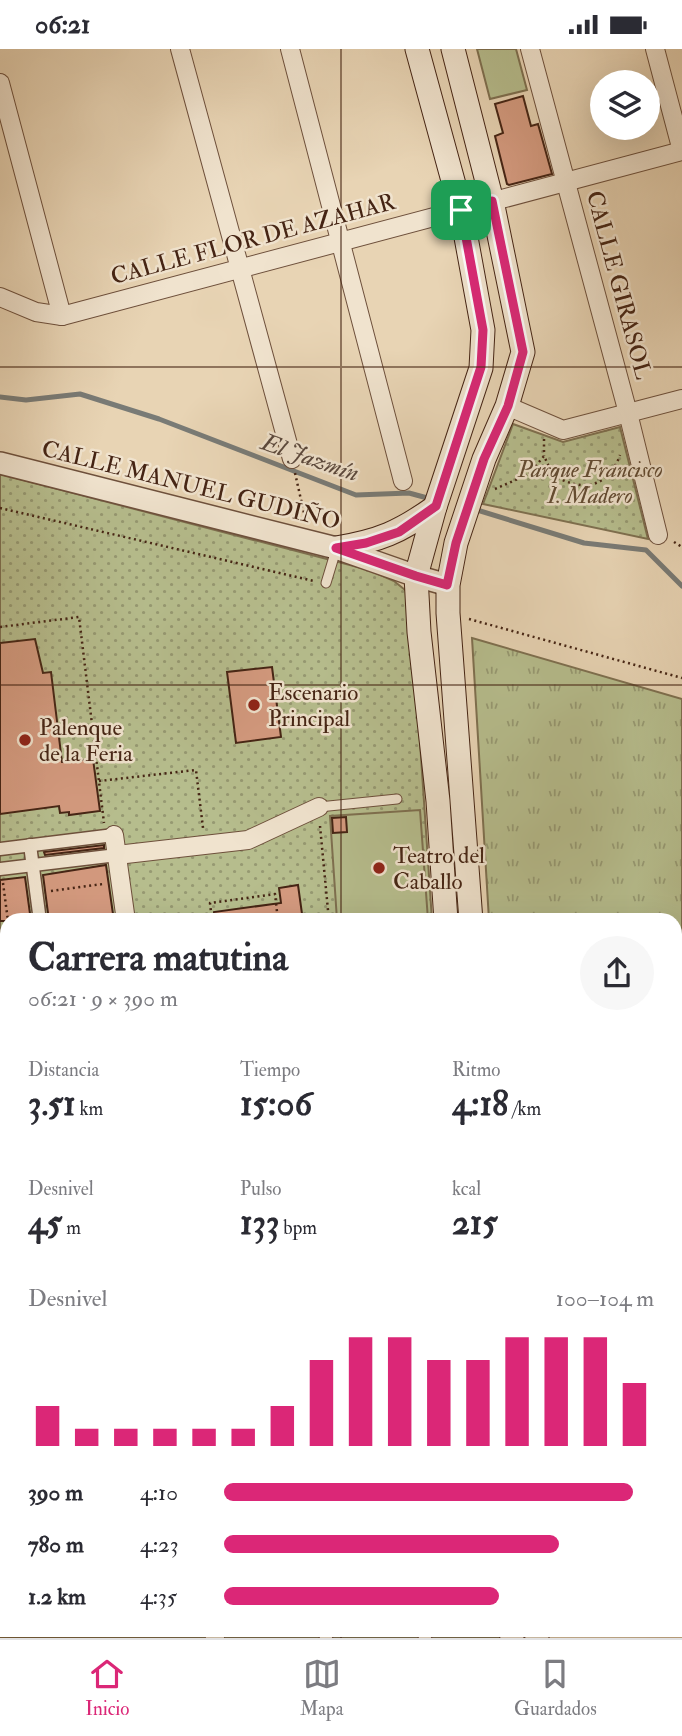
<!DOCTYPE html>
<html lang="es">
<meta charset="utf-8">
<style>
:root{--surface:#fff;--page:#f7f7f7;--text:#2b2b33;--muted:#7c7c81;--line:#e1e1e2;--accent:#db2777}
body{margin:0;font-family:"IM FELL Double Pica",serif;background:var(--page);color:var(--text);height:100vh;display:flex;flex-direction:column;font-size:26px;white-space:nowrap}
*{box-sizing:border-box;margin:0}
p{font-size:23px;color:var(--muted)}
.icon{flex:none;width:38px;height:38px;fill:none;stroke:currentColor;stroke-width:2;stroke-linecap:round;stroke-linejoin:round}
.map{position:relative;flex:1;overflow:hidden}
.side{position:absolute;left:0px;top:864px;width:682px;height:724px;display:flex;flex-direction:column;background:var(--surface);border-radius:21px 21px 0 0;box-shadow:0 7px 28px #0002}
.side>*{flex:none}
.buttons{position:absolute;left:590px;top:21px;display:grid;gap:14px}
.buttons a{display:grid;place-items:center;width:70px;height:70px;border-radius:50%;background:var(--surface);box-shadow:0 7px 28px #0002;font-size:35px}
.pin{position:absolute;display:grid;place-items:center;width:60px;height:60px;color:#fff;margin:-30px;border-radius:14px;box-shadow:0 4px 10px #0006}
.round{display:grid;place-items:center;flex:none;width:74px;height:74px;border-radius:37px;background:var(--page)}
.summary{display:flex;align-items:center;justify-content:space-between;height:119px;padding:0 28px}
h1{font-size:38px;font-weight:700;line-height:52px}
.figures{display:grid;grid-template-columns:repeat(3,1fr);gap:10px;height:119px;padding:7px 28px}
.figures div{display:grid;align-content:center}
.figures b{font-size:35px;font-weight:700}
.figures small{font-size:19px;font-weight:400}
.figures p{font-size:19px}
.chart{height:196px;padding:14px 28px}
.chart p{display:flex;justify-content:space-between}
.chart svg{width:100%;height:126px;margin-top:7px;stroke:var(--accent);stroke-width:6}
ul{padding:0 28px;list-style:none;font-size:23px}
li{display:grid;grid-template-columns:112px 84px 1fr;align-items:center;height:52px}
li i{height:18px;border-radius:9px;background:var(--accent)}
.status{display:flex;justify-content:space-between;align-items:center;height:49px;padding:0 35px;background:var(--surface);direction:ltr}
.status svg{height:19px;fill:currentColor}
.tab-bar{display:flex;justify-content:space-around;align-items:center;height:98px;border-top:2px solid var(--line);background:var(--surface);font-size:19px;color:var(--muted)}
.tab-bar a{display:grid;justify-items:center;gap:4px}
.tab-bar .active{color:var(--accent)}
.map>svg:first-child{display:block}
</style>
<div class="status"><b>06:21</b><svg viewBox="0 0 49 12"><path d="M0 12V9h3v3zM5 12V6h3v6zM10 12V3h3v9zM15 12V0h3v12zM26 1h20v11H26zM47 4h2v5h-2z"/></svg></div>
<div class="map">
<svg width="682" height="1589" viewBox="0 0 682 1589">
<defs>
<pattern id="grass-tufts" width="24" height="20" patternUnits="userSpaceOnUse" patternTransform="scale(1.75)"><rect width="24" height="20" fill="#b6bd8d"/><path d="M3 7l-1-3M5 7V3M7 7l1-3M15 17l-1-3M17 17v-4M19 17l1-3" fill="none" stroke="#969972"/></pattern>
<pattern id="park-dots" width="8" height="8" patternUnits="userSpaceOnUse" patternTransform="scale(1.75)"><rect width="8" height="8" fill="#b6bd8d"/><path d="M2 2h.1M6 6h.1" fill="none" stroke="#969972" stroke-width="1.8" stroke-linecap="round"/></pattern>
<pattern id="garden-furrows" width="10" height="10" patternUnits="userSpaceOnUse" patternTransform="scale(1.75)"><rect width="10" height="10" fill="#b6bd8d"/><path d="M-1 1l2-2M0 10L10 0M9 11l2-2" fill="none" stroke="#969972"/></pattern>
</defs>
<rect width="100%" height="100%" fill="#e8d4b4"/>
<filter id="stains"><feTurbulence type="fractalNoise" baseFrequency=".00286" numOctaves="4"/><feColorMatrix values="0 0 0 0 .2 0 0 0 0 .09 0 0 0 0 .02 0 0 0 .5 -.17"/></filter>
<radialGradient id="worn" r=".72"><stop offset=".6" stop-color="#630" stop-opacity="0"/><stop offset="1" stop-color="#630" stop-opacity=".3"/></radialGradient>
<!-- grass -->
<g fill="url(#grass-tufts)" stroke="#7e7050" stroke-width="2">
<polygon points="472,589 682,650 682,1161 676,1165 676,872 489,871"/>
<polygon points="682,1321 682,1392 676,1392 676,1330"/>
<polygon points="676,1431 682,1431 682,1519 676,1523"/>
</g>
<!-- park -->
<g fill="url(#park-dots)" stroke="#7e7050" stroke-width="2">
<polygon points="513,375 563,393 620,378 648,490 483,455"/>
<polygon points="0,425 369,521 394,532 410,545 432,871 7,872 7,1582 501,1582 503,1589 0,1589"/>
</g>
<!-- garden -->
<polygon fill="url(#garden-furrows)" stroke="#7e7050" stroke-width="2" points="7,1370 7,1433 0,1431 0,1371"/>
<!-- pitch -->
<g fill="#b6bd8d" stroke="#7e7050" stroke-width="2">
<polygon points="477,0 516,0 527,41 490,50"/>
<polygon points="420,761 428,871 337,871 330,767"/>
</g>
<g fill="none" stroke-linecap="round" stroke-linejoin="round">
<!-- stream -->
<g stroke="#797b76" stroke-width="5">
<polyline points="0,348 26,351 80,345 159,370 356,446 409,444 431,450"/>
<polyline points="474,460 584,494 646,501 682,537"/>
</g>
</g>
<!-- building -->
<g fill="#d49a7f" stroke="#452414" stroke-width="2">
<polygon points="523,47 531,77 538,75 552,125 509,136 507,135 495,87 503,84 495,55"/>
<polygon points="35,590 43,624 51,623 62,713 93,710 100,762 69,766 69,763 60,764 59,757 0,765 0,594"/>
<polygon points="272,618 281,688 236,694 227,623"/>
<polygon points="346,768 347,783 333,784 332,769"/>
<polygon points="104,796 104,799 45,806 44,803"/>
<polygon points="106,816 114,872 49,872 43,826"/>
<polygon points="25,828 31,872 0,872 0,831"/>
<polygon points="298,836 303,872 214,872 214,863 281,854 279,839"/>
</g>
<g fill="none" stroke-linecap="round" stroke-linejoin="round">
<defs>
<g id="service">
<polyline points="326,534 336,501"/>
<polyline points="319,758 397,750"/>
<polyline points="0,1446 1,1442"/>
</g>
<g id="pedestrian">
<polyline points="30,796 40,872"/>
<polyline points="0,800 114,786"/>
<polyline points="0,820 117,806"/>
<polyline points="0,944 7,943"/>
<polyline points="0,1053 7,1104"/>
<polyline points="0,1119 7,1118"/>
<polyline points="0,1134 7,1133"/>
<polyline points="0,1235 7,1234"/>
<polyline points="325,1582 326,1589"/>
<polyline points="424,1582 425,1589"/>
</g>
<g id="minor">
<polyline points="180,0 292,410"/>
<polyline points="290,0 403,432"/>
<polyline points="530,0 628,364 658,486"/>
<polyline points="655,0 682,102"/>
<polyline points="0,34 62,267"/>
<polyline points="0,248 36,263 62,267 682,102"/>
<polyline points="507,357 563,381 682,350"/>
<polyline points="114,786 126,872"/>
<polyline points="117,806 248,791 319,758"/>
<polyline points="0,1342 7,1341"/>
<polyline points="214,1582 215,1589"/>
</g>
<polyline id="tertiary" points="0,414 336,499 416,527 448,536"/>
<g id="secondary">
<polyline points="417,0 461,161 483,281 481,319 435,458 416,527 419,583 438,752 446,872"/>
<polyline points="453,0 492,152 523,303 507,357 484,410 456,494 448,536 448,564 471,872"/>
<path d="M336,499C379,492 400,483 435,458"/>
<polyline points="511,1582 512,1589"/>
<polyline points="536,1582 537,1589"/>
</g>
</defs>
<!-- service casing -->
<use href="#service" stroke="#6e503c" stroke-width="11"/>
<!-- pedestrian casing -->
<use href="#pedestrian" stroke="#6e503c" stroke-width="15"/>
<!-- minor casing -->
<use href="#minor" stroke="#6e503c" stroke-width="20"/>
<!-- tertiary casing -->
<use href="#tertiary" stroke="#6e503c" stroke-width="24"/>
<!-- secondary casing -->
<use href="#secondary" stroke="#452414" stroke-width="25"/>
<!-- path -->
<g stroke="#452414" stroke-width="2.5" stroke-dasharray="2 3.5" stroke-linecap="butt">
<polyline points="544,390 544,407"/>
<polyline points="295,424 306,473"/>
<path d="M553,426C581,443 608,440 620,406"/>
<polyline points="495,440 529,425 553,426 544,407 529,425"/>
<polyline points="0,459 314,532"/>
<polyline points="674,493 682,498"/>
<polyline points="469,570 682,629"/>
<polyline points="0,578 79,568 104,774"/>
<polyline points="99,732 196,721 203,779"/>
<polyline points="320,777 329,872"/>
<polyline points="3,834 8,872"/>
<polyline points="51,842 103,835"/>
<polyline points="212,872 210,854 275,845 278,872"/>
</g>
<!-- service -->
<use href="#service" stroke="#f0e3ce" stroke-width="9"/>
<!-- pedestrian -->
<use href="#pedestrian" stroke="#f0e3ce" stroke-width="12"/>
<!-- minor -->
<use href="#minor" stroke="#f0e3ce" stroke-width="18"/>
<!-- tertiary -->
<use href="#tertiary" stroke="#f0e3ce" stroke-width="21"/>
<!-- secondary -->
<use href="#secondary" stroke="#f0e3ce" stroke-width="23"/>
</g>
<g fill="none" stroke-linecap="round" stroke-linejoin="round">
<defs>
<polygon id="route" points="492,152 523,303 508,357 484,410 456,494 447,536 416,527 336,499 366,494 399,483 436,457 481,318 483,281 461,161"/>
</defs>
<!-- route casing -->
<use href="#route" stroke="#fff" stroke-width="14"/>
<!-- route -->
<use href="#route" stroke="#db2777" stroke-width="9"/>
</g>
<!-- grid -->
<path fill="none" stroke="#452414" stroke-width="2" stroke-opacity="0.55" d="M341,0V872M0,318H682M0,636H682M0,953H7M676,953H682M0,1271H7M676,1271H682M341,1582V1589"/>
<!-- markers -->
<g fill="#8f2418" stroke="#f0e3ce" stroke-width="2.5">
<circle cx="254" cy="656" r="7"/>
<circle cx="25" cy="691" r="7"/>
<circle cx="379" cy="819" r="7"/>
</g>
<g text-anchor="middle" dominant-baseline="central" stroke-width="5" stroke-linejoin="round" paint-order="stroke">
<!-- street labels -->
<g font-size="23" fill="#452414" stroke="#f0e3ce">
<text transform="translate(253 190) rotate(-15)">CALLE FLOR DE AZAHAR</text>
<text transform="translate(619 236) rotate(75)">CALLE GIRASOL</text>
<text transform="translate(191 436) rotate(14)">CALLE MANUEL GUDIÑO</text>
</g>
<!-- park labels -->
<g font-size="23" font-style="italic" fill="#614a32" stroke="#f0e3ce">
<text x="590" y="420">Parque Francisco<tspan x="590" dy="26">I. Madero</tspan></text>
</g>
<!-- poi labels -->
<g font-size="23" fill="#452414" stroke="#f0e3ce" text-anchor="start">
<text x="268" y="643">Escenario<tspan x="268" dy="26">Principal</tspan></text>
<text x="39" y="678">Palenque<tspan x="39" dy="26">de la Feria</tspan></text>
<text x="393" y="806">Teatro del<tspan x="393" dy="26">Caballo</tspan></text>
</g>
<!-- water labels -->
<g font-size="24" font-style="italic" fill="#5a483d" stroke="#f0e3ce">
<text transform="translate(310 409) rotate(19)">El Jazmín</text>
</g>
</g>
<rect width="100%" height="100%" filter="url(#stains)"/>
<rect width="100%" height="100%" fill="url(#worn)"/>
</svg>
<div class="buttons">
<a><svg class="icon" aria-label="layers" viewBox="0 0 24 24"><path d="M12 4l9 5-9 5-9-5zM3 14l9 5 9-5"/></svg></a>
</div>
<div class="pin" style="left:461px;top:161px;background:#1e9e55"><svg class="icon" aria-label="arrive" viewBox="0 0 24 24"><path d="M6 21V4h12l-3 4 3 4H6"/></svg></div>
<section class="side">
<div class="summary"><div><h1>Carrera matutina</h1><p>06:21 · 9 × 390 m</p></div><a class="round"><svg class="icon" aria-label="share" viewBox="0 0 24 24"><path d="M12 15V3M7 8l5-5 5 5M5 13v7h14v-7"/></svg></a></div>
<div class="figures">
<div><p>Distancia</p><b>3.51<small> km</small></b></div>
<div><p>Tiempo</p><b>15:06</b></div>
<div><p>Ritmo</p><b>4:18<small> /km</small></b></div>
</div>
<div class="figures">
<div><p>Desnivel</p><b>45<small> m</small></b></div>
<div><p>Pulso</p><b>133<small> bpm</small></b></div>
<div><p>kcal</p><b>215</b></div>
</div>
<div class="chart"><p><span>Desnivel</span>100–104 m</p>
<svg viewBox="0 0 160 44" preserveAspectRatio="none"><path d="M5 44V30M15 44V38M25 44V38M35 44V38M45 44V38M55 44V38M65 44V30M75 44V14M85 44V6M95 44V6M105 44V14M115 44V14M125 44V6M135 44V6M145 44V6M155 44V22"/></svg>
</div>
<ul>
<li><b>390 m</b>4:10<i style="width:95%"></i></li>
<li><b>780 m</b>4:23<i style="width:78%"></i></li>
<li><b>1.2 km</b>4:35<i style="width:64%"></i></li>
</ul>
</section>
</div>
<nav class="tab-bar">
<a class="active"><svg class="icon" aria-label="home" viewBox="0 0 24 24"><path d="M3 11l9-7 9 7M6 9v11h12V9"/></svg>Inicio</a>
<a><svg class="icon" aria-label="map" viewBox="0 0 24 24"><path d="M3 6l6-2 6 2 6-2v14l-6 2-6-2-6 2zM9 4v14M15 6v14"/></svg>Mapa</a>
<a><svg class="icon" aria-label="saved" viewBox="0 0 24 24"><path d="M7 4h10v16l-5-4-5 4z"/></svg>Guardados</a>
</nav>
